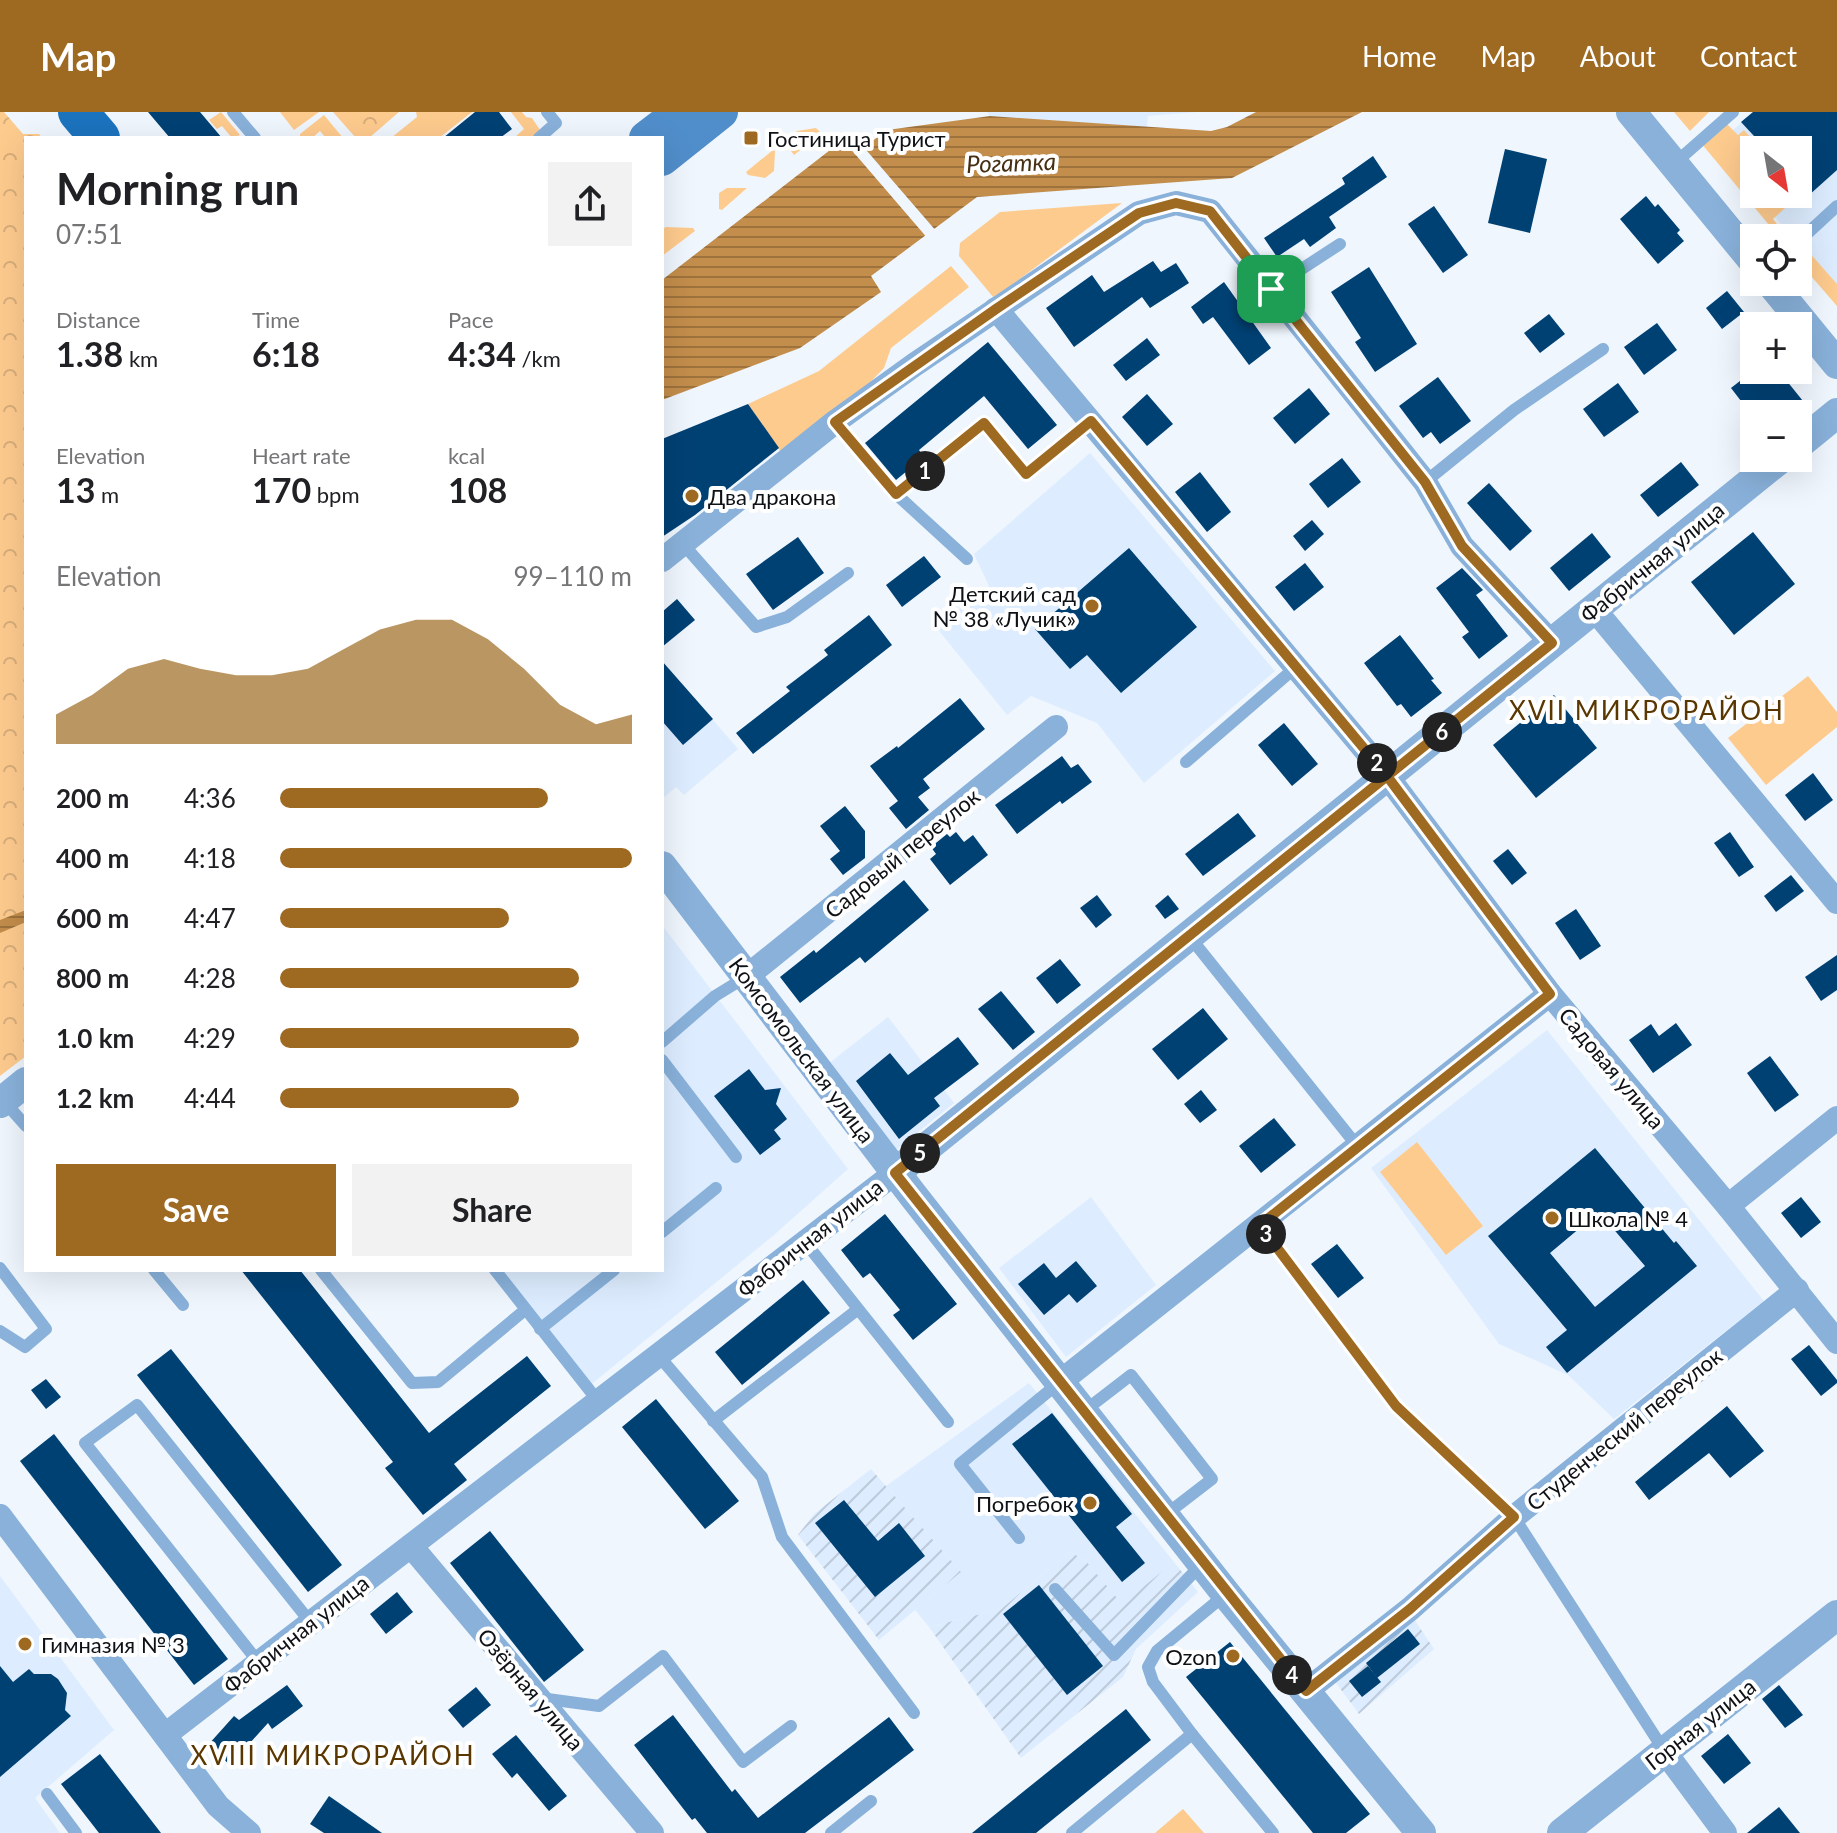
<!DOCTYPE html>
<meta charset="utf-8">
<style>
:root{--surface:#fff;--page:#f2f2f2;--text:#202124;--muted:#757577;--accent:#9e6a22}
body{margin:0;font-family:Lato,sans-serif;background:var(--page);color:var(--text);height:100vh;display:flex;flex-direction:column;font-size:30px;white-space:nowrap}
*{box-sizing:border-box;margin:0}
p{font-size:26px;color:var(--muted)}
.icon{flex:none;width:44px;height:44px;fill:none;stroke:currentColor;stroke-width:2;stroke-linecap:round;stroke-linejoin:round}
.map{position:relative;flex:1;overflow:hidden}
.sheet{position:absolute;left:24px;top:24px;width:640px;height:1136px;display:flex;flex-direction:column;background:var(--surface);border-radius:0px;box-shadow:0 8px 32px #0002}
.sheet>*{flex:none}
.needle{width:52px;rotate:149deg}
.controls{position:absolute;left:1740px;top:24px;display:grid;gap:16px}
.controls a{display:grid;place-items:center;width:72px;height:72px;border-radius:0px;background:var(--surface);box-shadow:0 8px 32px #0002;font-size:40px}
.pin{position:absolute;display:grid;place-items:center;width:68px;height:68px;color:#fff;margin:-34px;border-radius:16px;box-shadow:0 4px 12px #0006}
.km{position:absolute;width:40px;height:40px;margin:-20px;border-radius:50%;background:#222;color:#fff;font-size:22px;line-height:40px;text-align:center}
.round{display:grid;place-items:center;flex:none;width:84px;height:84px;border-radius:0px;background:var(--page)}
.overview{display:flex;align-items:center;justify-content:space-between;height:136px;padding:0 32px}
h1{font-size:44px;font-weight:700;line-height:60px}
.figures{display:grid;grid-template-columns:repeat(3,1fr);gap:12px;height:136px;padding:8px 32px}
.figures div{display:grid;align-content:center}
.figures b{font-size:34px;font-weight:700}
.figures small{font-size:22px;font-weight:400}
.figures p{font-size:22px}
.chart{height:224px;padding:16px 32px}
.chart p{display:flex;justify-content:space-between}
.chart svg{width:100%;height:144px;margin-top:8px;fill:var(--accent);opacity:.7}
.cta{display:flex;gap:16px;margin-top:auto;padding:16px 32px}
.cta a{flex:1;height:92px;border-radius:0px;background:var(--accent);color:#fff;font-size:32px;font-weight:700;line-height:92px;text-align:center}
.cta a+a{background:var(--page);color:var(--text)}
ul{padding:0 32px;list-style:none;font-size:26px}
li{display:grid;grid-template-columns:128px 96px 1fr;align-items:center;height:60px}
li i{height:20px;border-radius:10px;background:var(--accent)}
header{display:flex;align-items:center;gap:48px;box-sizing:border-box;height:112px;padding:0 40px;background:var(--accent);color:#fff}
header strong{font-size:38px}
nav{display:flex;gap:44px;margin-inline-start:auto;font-size:28px}
.map>svg:first-child{display:block}
</style>
<header>
<strong>Map</strong>
<nav><a>Home</a><a>Map</a><a>About</a><a>Contact</a></nav>
</header>
<div class="map">
<svg width="1837" height="1721" viewBox="0 0 1837 1721">
<defs>
<pattern id="industrial-furrows" width="10" height="10" patternUnits="userSpaceOnUse" patternTransform="scale(2)"><rect width="10" height="10" fill="#ddedff"/><path d="M-1 1l2-2M0 10L10 0M9 11l2-2" fill="none" stroke="#bccada"/></pattern>
<pattern id="park-crowns" width="20" height="18" patternUnits="userSpaceOnUse" patternTransform="scale(2)"><rect width="20" height="18" fill="#fecb8e"/><path d="M2 6a3 3 0 1 1 6 0M12 15a3 3 0 1 1 6 0" fill="none" stroke="#d8ad7a"/></pattern>
<pattern id="water-rules" width="6" height="5" patternUnits="userSpaceOnUse" patternTransform="scale(2)"><rect width="6" height="5" fill="#c38d4b"/><path d="M0 2.5h6" fill="none" stroke="#9d723d"/></pattern>
</defs>
<rect width="100%" height="100%" fill="#eff6fd"/>
<!-- built -->
<g fill="#ddedff">
<polygon points="987,0 1197,0 1148,4 1147,15 990,4"/>
<polygon points="1753,0 1837,0 1837,178 1798,131 1798,126 1793,126 1755,82 1798,82 1798,38 1714,35"/>
<polygon points="1090,341 1275,559 1144,671 1097,611 1031,584 1007,603 936,515 989,474 974,442"/>
<polygon points="662,549 738,637 684,683 676,675 662,687"/>
<polygon points="662,813 848,1057 774,1123 588,1275 496,1158 662,1158"/>
<polygon points="888,905 954,991 896,1038 828,952"/>
<polygon points="1547,918 1764,1189 1614,1307 1568,1263 1499,1232 1371,1056"/>
<polygon points="1091,1085 1156,1173 1066,1245 999,1156"/>
<polygon points="1029,1271 1174,1450 1122,1493 1085,1448 1070,1440 1001,1497 929,1515 915,1498 961,1460 886,1374"/>
<polygon points="0,1464 114,1618 35,1686 60,1721 0,1721"/>
</g>
<!-- industrial -->
<g fill="url(#industrial-furrows)">
<polygon points="871,1357 961,1460 879,1528 798,1423 814,1402"/>
<polygon points="1070,1440 1085,1448 1122,1492 1174,1450 1198,1480 1136,1537 1123,1565 1021,1646 929,1515 1001,1497"/>
<polygon points="1414,1507 1434,1537 1359,1602 1336,1571"/>
</g>
<!-- grass -->
<g fill="#fecb8e">
<polygon points="221,0 240,23 232,26 222,14 217,17 209,8"/>
<polygon points="280,0 319,0 294,18"/>
<polygon points="416,0 472,0 439,26 391,26 417,5"/>
<polygon points="511,0 522,0 526,5 532,6 540,18 535,26 514,26 524,17"/>
<polygon points="1674,0 1709,0 1690,19"/>
<polygon points="324,3 343,26 326,26 320,19 312,26 300,26 300,22"/>
<polygon points="1724,9 1738,23 1744,18 1761,38 1754,38 1754,82 1799,83 1773,107 1784,121 1779,125 1701,31"/>
<polygon points="816,16 820,20 817,25 794,43 791,39 793,23 797,19"/>
<polygon points="773,38 775,39 774,59 765,66 748,63 746,60"/>
<polygon points="727,76 747,76 722,98 719,97 719,81"/>
<polygon points="1122,91 994,186 959,144 960,131 1000,100"/>
<polygon points="666,115 693,116 695,119 662,144 662,117"/>
<polygon points="1800,130 1837,172 1837,194 1798,149"/>
<polygon points="951,154 969,175 891,236 884,256 837,304 783,343 748,292 819,259"/>
<polygon points="1808,564 1837,600 1837,615 1766,673 1728,626"/>
<polygon points="1417,1030 1483,1114 1446,1143 1380,1060"/>
<polygon points="1183,1697 1204,1721 1155,1721"/>
</g>
<!-- park -->
<g fill="url(#park-crowns)">
<polygon points="0,0 4,0 23,22 39,22 42,26 26,26 26,944 0,964"/>
<polygon points="333,0 399,0 369,26 356,26"/>
</g>
<!-- water -->
<g fill="url(#water-rules)">
<polygon points="1256,0 1362,0 1232,66 977,85 871,164 881,180 800,236 662,288 662,168 843,28 855,42 887,18 990,4 1211,19 1227,15"/>
<polygon points="26,798 26,810 0,821 0,808"/>
</g>
<!-- pier -->
<polygon fill="#eff6fd" points="852,32 855,36 861,32 937,120 929,128 849,35"/>
<!-- building -->
<g fill="#004174" fill-rule="evenodd">
<polygon points="148,0 200,0 222,26 170,26"/>
<polygon points="475,0 499,0 512,17 500,26 443,26"/>
<polygon points="1753,0 1837,0 1837,58 1808,84 1798,72 1798,38 1767,38 1741,10"/>
<polygon points="1505,37 1547,47 1530,121 1488,111"/>
<polygon points="1373,44 1387,65 1329,105 1336,116 1310,135 1304,127 1277,145 1264,126 1345,72 1342,66"/>
<polygon points="1646,84 1655,95 1658,92 1680,118 1677,121 1684,129 1658,152 1620,107"/>
<polygon points="1434,94 1468,143 1443,161 1408,112"/>
<polygon points="1153,149 1161,160 1176,151 1189,171 1150,196 1142,185 1074,235 1046,196 1092,163 1104,180"/>
<polygon points="1369,155 1417,232 1375,260 1355,230 1361,226 1331,180"/>
<polygon points="1224,170 1271,236 1249,253 1213,205 1203,212 1191,195"/>
<polygon points="1727,179 1744,200 1722,217 1706,196"/>
<polygon points="1549,202 1565,222 1540,241 1524,221"/>
<polygon points="1657,211 1677,238 1644,263 1624,235"/>
<polygon points="1147,226 1160,243 1126,269 1113,253"/>
<polygon points="988,230 1057,313 1028,337 984,284 919,338 924,345 896,368 865,331"/>
<polygon points="1754,258 1778,258 1811,299 1807,302 1751,302 1731,276"/>
<polygon points="1438,265 1471,309 1440,332 1431,320 1423,326 1399,294"/>
<polygon points="1618,271 1639,300 1604,325 1583,297"/>
<polygon points="1309,276 1330,302 1295,332 1273,306"/>
<polygon points="1147,282 1173,312 1147,334 1122,305"/>
<polygon points="748,292 779,336 695,403 662,425 662,327"/>
<polygon points="1342,346 1361,370 1328,396 1309,372"/>
<polygon points="1681,350 1699,373 1658,405 1640,383"/>
<polygon points="1200,360 1231,400 1207,420 1175,380"/>
<polygon points="1489,371 1532,419 1510,439 1467,391"/>
<polygon points="1312,408 1324,422 1305,439 1293,424"/>
<polygon points="1753,420 1795,472 1734,523 1691,470"/>
<polygon points="1592,421 1611,445 1569,479 1550,456"/>
<polygon points="798,425 824,461 773,498 746,462"/>
<polygon points="1129,436 1197,515 1121,581 1087,543 1070,557 1035,517"/>
<polygon points="924,444 941,465 902,495 886,473"/>
<polygon points="1305,451 1324,475 1294,499 1275,475"/>
<polygon points="1462,456 1483,478 1476,483 1508,524 1479,547 1462,525 1469,520 1436,476"/>
<polygon points="677,487 695,508 662,535 662,500"/>
<polygon points="869,503 892,533 753,642 736,621 790,579 786,575 828,543 824,538"/>
<polygon points="1400,523 1434,567 1431,568 1442,581 1411,605 1401,592 1397,594 1364,551"/>
<polygon points="662,549 713,607 683,633 662,609"/>
<polygon points="1554,583 1597,636 1536,686 1493,633"/>
<polygon points="960,586 985,617 923,667 930,676 918,685 929,698 906,717 889,696 898,689 870,654 897,634 898,636"/>
<polygon points="1284,611 1318,652 1292,674 1258,633"/>
<polygon points="1062,644 1071,656 1078,652 1092,670 1062,692 1060,689 1017,722 995,693"/>
<polygon points="1813,661 1833,688 1805,709 1785,683"/>
<polygon points="845,694 865,719 865,746 843,763 830,747 840,739 820,714"/>
<polygon points="1238,701 1256,724 1203,764 1185,742"/>
<polygon points="956,720 964,730 973,723 988,743 950,773 930,747 936,742 931,735 947,722 950,725"/>
<polygon points="1730,720 1754,755 1739,765 1714,731"/>
<polygon points="1508,737 1527,761 1512,773 1493,749"/>
<polygon points="1791,763 1804,779 1776,800 1764,784"/>
<polygon points="904,768 929,798 865,851 860,845 800,891 780,865 814,838 816,841"/>
<polygon points="1097,783 1112,803 1096,816 1080,796"/>
<polygon points="1168,783 1179,797 1165,807 1155,794"/>
<polygon points="1576,797 1601,834 1580,848 1555,811"/>
<polygon points="1837,843 1837,878 1821,889 1805,865"/>
<polygon points="1060,847 1081,873 1057,892 1036,866"/>
<polygon points="1001,879 1035,920 1013,938 978,897"/>
<polygon points="1203,896 1228,927 1178,968 1152,937"/>
<polygon points="1676,911 1692,933 1653,961 1629,928 1651,912 1659,924"/>
<polygon points="958,925 979,952 934,986 940,994 899,1027 856,969 890,941 908,963"/>
<polygon points="1770,944 1799,983 1775,1000 1747,961"/>
<polygon points="749,957 765,978 781,976 776,992 787,1007 774,1018 781,1027 760,1043 714,984"/>
<polygon points="1201,978 1217,998 1200,1011 1184,992"/>
<polygon points="1274,1006 1296,1033 1261,1061 1239,1034"/>
<path d="M1595,1036L1674,1131L1676,1129L1697,1154L1567,1261L1546,1235L1567,1218L1488,1124ZM1599,1100L1645,1154L1595,1195L1550,1141Z"/>
<polygon points="1801,1085 1821,1110 1801,1126 1781,1101"/>
<polygon points="885,1102 957,1192 913,1228 893,1203 900,1198 870,1161 863,1166 841,1138"/>
<polygon points="1337,1132 1364,1166 1338,1186 1311,1152"/>
<polygon points="1076,1149 1097,1174 1077,1191 1069,1182 1044,1203 1018,1172 1044,1151 1056,1166"/>
<polygon points="241,1158 300,1158 429,1321 527,1244 551,1274 454,1352 467,1368 423,1403 385,1356 393,1350"/>
<polygon points="803,1168 830,1201 742,1273 715,1240"/>
<polygon points="1809,1233 1837,1268 1837,1271 1821,1284 1791,1247"/>
<polygon points="171,1237 342,1453 308,1480 137,1263"/>
<polygon points="46,1267 61,1285 46,1297 31,1278"/>
<polygon points="656,1287 739,1389 705,1417 622,1315"/>
<polygon points="1727,1294 1764,1339 1730,1366 1709,1341 1649,1388 1635,1370"/>
<polygon points="1052,1301 1132,1402 1116,1415 1145,1451 1122,1470 1012,1332"/>
<polygon points="54,1322 228,1547 194,1573 20,1349"/>
<polygon points="844,1388 878,1429 899,1411 925,1444 875,1485 815,1411"/>
<polygon points="490,1419 584,1538 544,1570 450,1451"/>
<polygon points="1039,1473 1103,1554 1067,1583 1003,1502"/>
<polygon points="397,1480 413,1500 386,1522 370,1502"/>
<polygon points="1408,1517 1420,1532 1377,1566 1366,1551"/>
<polygon points="1230,1530 1370,1702 1346,1721 1313,1721 1186,1565"/>
<polygon points="0,1554 13,1570 29,1557 34,1562 51,1562 58,1567 67,1581 65,1598 71,1604 0,1665"/>
<polygon points="1368,1554 1381,1570 1362,1585 1349,1569"/>
<polygon points="287,1573 303,1594 272,1617 268,1611 230,1653 208,1633 234,1604 239,1608"/>
<polygon points="1779,1573 1803,1603 1785,1616 1762,1587"/>
<polygon points="476,1575 491,1593 463,1616 448,1598"/>
<polygon points="1126,1597 1151,1628 1036,1721 972,1721"/>
<polygon points="673,1603 732,1680 735,1677 758,1706 889,1605 914,1638 805,1721 707,1721 695,1706 692,1708 634,1633"/>
<polygon points="1728,1622 1751,1651 1724,1672 1701,1644"/>
<polygon points="516,1623 567,1684 549,1699 517,1661 512,1666 492,1642"/>
<polygon points="100,1642 161,1721 99,1721 61,1672"/>
<polygon points="329,1684 352,1700 382,1721 324,1721 310,1712"/>
<polygon points="1779,1695 1800,1721 1747,1721"/>
</g>
<g fill="none" stroke-linecap="round" stroke-linejoin="round">
<!-- service -->
<g stroke="#89b1da" stroke-width="12">
<polyline points="233,0 255,26"/>
<polyline points="539,26 556,11 547,0"/>
<polyline points="1675,51 1733,0"/>
<polyline points="1798,130 1837,94"/>
<polyline points="1271,177 1340,132"/>
<polyline points="835,310 896,382 967,447"/>
<polyline points="1425,370 1514,298 1603,237"/>
<polyline points="896,382 984,311 1026,362 1091,309"/>
<polyline points="683,432 756,515 787,505 848,461"/>
<polyline points="1186,650 1296,555"/>
<polyline points="1189,824 1358,1035"/>
<polyline points="662,930 715,884 746,865"/>
<polyline points="662,948 736,1045"/>
<polyline points="3,988 26,1014"/>
<polyline points="1260,1113 1396,1294 1514,1405 1665,1640"/>
<polyline points="662,1120 716,1076"/>
<polyline points="805,1130 948,1310"/>
<polyline points="0,1156 46,1217 25,1235 0,1219"/>
<polyline points="154,1158 183,1193"/>
<polyline points="321,1158 412,1271 438,1270 525,1198"/>
<polyline points="495,1158 598,1289"/>
<polyline points="540,1217 614,1158"/>
<polyline points="658,1243 762,1365 782,1425 914,1601"/>
<polyline points="1083,1300 1131,1263 1212,1367 1164,1404"/>
<polyline points="713,1309 857,1198"/>
<polyline points="1019,1426 960,1352 1060,1270"/>
<polyline points="1055,1477 1114,1543 1202,1452"/>
<polyline points="1226,1482 1157,1539 1148,1555 1153,1570 1192,1622 1273,1721"/>
<polyline points="259,1551 85,1331 137,1293 311,1511"/>
<polyline points="540,1586 599,1594 663,1544 743,1650 791,1614"/>
<polyline points="47,1682 76,1721"/>
<polyline points="831,1721 871,1689"/>
<polyline points="1072,1721 1192,1622"/>
</g>
<!-- minor -->
<g stroke="#89b1da" stroke-width="24">
<polyline points="996,197 1387,664 1550,882 1728,1094 1837,1230"/>
<polyline points="662,448 835,310 914,253 1139,101 1176,91 1210,99 1425,370 1462,434 1552,531"/>
<polyline points="1594,497 1837,790"/>
<polyline points="746,865 1056,615"/>
<polyline points="1728,1094 1837,1006"/>
<polyline points="1060,1270 1550,882"/>
<polyline points="0,1404 218,1694 249,1721"/>
<polyline points="411,1434 652,1721"/>
<polyline points="1306,1579 1410,1497 1514,1405 1797,1178"/>
<polyline points="165,1623 895,1061"/>
<polyline points="1665,1640 1725,1721"/>
</g>
<!-- tertiary -->
<g stroke="#89b1da" stroke-width="30">
<polyline points="1631,0 1754,150"/>
<polyline points="1770,170 1837,252"/>
<polyline points="1798,333 1837,301"/>
<polyline points="662,754 912,1082 1226,1482 1421,1721"/>
<polyline points="0,991 26,970"/>
<polyline points="895,1061 1781,346"/>
<polyline points="1562,1721 1837,1503"/>
</g>
<!-- secondary -->
<g stroke="#508ecb" stroke-width="34">
<polyline points="646,26 680,0"/>
<polyline points="662,47 721,0"/>
</g>
<!-- primary -->
<polyline stroke="#1c73be" stroke-width="40" points="78,0 100,26"/>
</g>
<g fill="none" stroke-linecap="round" stroke-linejoin="round">
<defs>
<path id="route" d="M1271,177L1210,99L1176,91L1139,101L996,197L835,310L896,382L984,311L1026,362L1091,309L1387,664L1550,882L1260,1113L1396,1294L1514,1405L1410,1497L1306,1579L895,1061C1114,884 1333,708 1552,531L1462,434L1425,370L1271,177"/>
</defs>
<!-- route casing -->
<use href="#route" stroke="#fff" stroke-width="16"/>
<!-- route -->
<use href="#route" stroke="#9e6a22" stroke-width="10"/>
</g>
<!-- markers -->
<g fill="#9e6a22" stroke="#fff" stroke-width="3">
<rect x="743" y="18" width="16" height="16" rx="4"/>
<circle cx="692" cy="384" r="8"/>
<circle cx="1092" cy="494" r="8"/>
<circle cx="1552" cy="1106" r="8"/>
<circle cx="1090" cy="1391" r="8"/>
<circle cx="25" cy="1532" r="8"/>
<circle cx="1233" cy="1544" r="8"/>
</g>
<g text-anchor="middle" dominant-baseline="central" stroke-width="8" stroke-linejoin="round" paint-order="stroke">
<!-- poi labels -->
<g font-size="22" fill="#0e1115" stroke="#fff" text-anchor="start">
<text x="767" y="26">Гостиница Турист</text>
<text x="708" y="384">Два дракона</text>
<text x="1076" y="481" text-anchor="end">Детский сад<tspan x="1076" dy="25">№ 38 «Лучик»</tspan></text>
<text x="1568" y="1106">Школа № 4</text>
<text x="1074" y="1391" text-anchor="end">Погребок</text>
<text x="41" y="1532">Гимназия № 3</text>
<text x="1217" y="1544" text-anchor="end">Ozon</text>
</g>
<!-- street labels -->
<g font-size="22" fill="#0e1115" stroke="#fff">
<text transform="translate(1652 450) rotate(-39)">Фабричная улица</text>
<text transform="translate(902 741) rotate(-39)">Садовый переулок</text>
<text transform="translate(802 938) rotate(53)">Комсомольская улица</text>
<text transform="translate(1612 956) rotate(50)">Садовая улица</text>
<text transform="translate(810 1126) rotate(-38)">Фабричная улица</text>
<text transform="translate(1624 1317) rotate(-39)">Студенческий переулок</text>
<text transform="translate(296 1522) rotate(-38)">Фабричная улица</text>
<text transform="translate(531 1577) rotate(50)">Озёрная улица</text>
<text transform="translate(1700 1612) rotate(-38)">Горная улица</text>
</g>
<!-- water labels -->
<g font-size="24" font-style="italic" fill="#452e11" stroke="#fff">
<text transform="translate(1011 50) rotate(-2)">Рогатка</text>
</g>
<!-- quarter labels -->
<g font-size="26" letter-spacing="2" fill="#5a3700" stroke="#fff">
<text x="1647" y="598">XVII МИКРОРАЙОН</text>
<text x="333" y="1643">XVIII МИКРОРАЙОН</text>
</g>
</g>
</svg>
<div class="controls">
<a><svg class="needle" viewBox="-14 -14 28 28"><path d="M0-13l5 13h-10z" fill="#e53935"/><path d="M0 13l5-13h-10z" fill="#757577"/></svg></a>
<a><svg class="icon" aria-label="locate" viewBox="0 0 24 24"><circle cx="12" cy="12" r="6"/><path d="M12 2v4M12 18v4M2 12h4M18 12h4"/></svg></a>
<a>+</a>
<a>−</a>
</div>
<div class="pin" style="left:1271px;top:177px;background:#1e9e55"><svg class="icon" aria-label="arrive" viewBox="0 0 24 24"><path d="M6 21V4h12l-3 4 3 4H6"/></svg></div>
<b class="km" style="left:925px;top:359px">1</b>
<b class="km" style="left:1377px;top:651px">2</b>
<b class="km" style="left:1266px;top:1122px">3</b>
<b class="km" style="left:1292px;top:1563px">4</b>
<b class="km" style="left:920px;top:1041px">5</b>
<b class="km" style="left:1442px;top:620px">6</b>
<section class="sheet">
<div class="overview"><div><h1>Morning run</h1><p>07:51</p></div><a class="round"><svg class="icon" aria-label="share" viewBox="0 0 24 24"><path d="M12 15V3M7 8l5-5 5 5M5 13v7h14v-7"/></svg></a></div>
<div class="figures">
<div><p>Distance</p><b>1.38<small> km</small></b></div>
<div><p>Time</p><b>6:18</b></div>
<div><p>Pace</p><b>4:34<small> /km</small></b></div>
</div>
<div class="figures">
<div><p>Elevation</p><b>13<small> m</small></b></div>
<div><p>Heart rate</p><b>170<small> bpm</small></b></div>
<div><p>kcal</p><b>108</b></div>
</div>
<div class="chart"><p><span>Elevation</span>99–110 m</p>
<svg viewBox="0 0 160 44" preserveAspectRatio="none"><path d="M0 44V35L10 29L20 21L30 18L40 21L50 23L60 23L70 21L80 15L90 9L100 6L110 6L120 12L130 21L140 32L150 38L160 35V44z"/></svg>
</div>
<ul>
<li><b>200 m</b>4:36<i style="width:76%"></i></li>
<li><b>400 m</b>4:18<i style="width:100%"></i></li>
<li><b>600 m</b>4:47<i style="width:65%"></i></li>
<li><b>800 m</b>4:28<i style="width:85%"></i></li>
<li><b>1.0 km</b>4:29<i style="width:85%"></i></li>
<li><b>1.2 km</b>4:44<i style="width:68%"></i></li>
</ul>
<div class="cta"><a>Save</a><a>Share</a></div>
</section>
</div>
